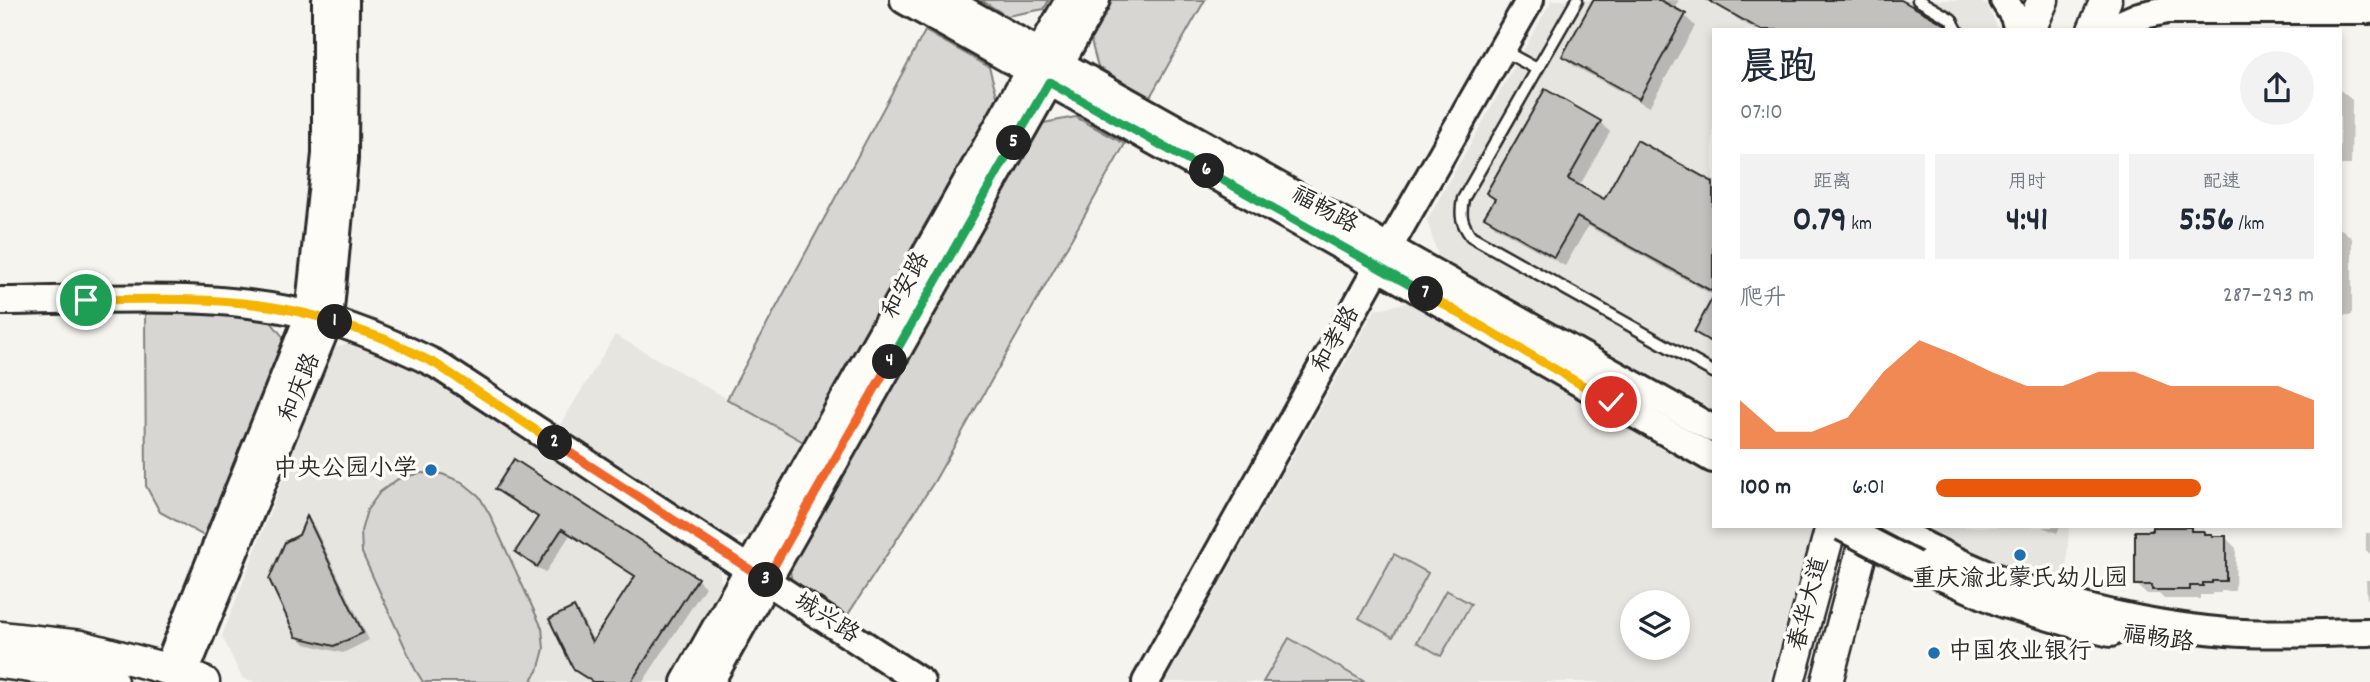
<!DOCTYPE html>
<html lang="zh">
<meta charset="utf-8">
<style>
:root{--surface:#fff;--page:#f2f2f3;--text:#1f2937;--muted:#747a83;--accent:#ea580c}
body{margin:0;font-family:Dekko,"LXGW WenKai TC",sans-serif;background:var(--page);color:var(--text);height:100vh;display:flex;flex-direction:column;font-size:26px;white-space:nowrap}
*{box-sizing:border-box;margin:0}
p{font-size:23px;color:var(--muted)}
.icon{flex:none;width:38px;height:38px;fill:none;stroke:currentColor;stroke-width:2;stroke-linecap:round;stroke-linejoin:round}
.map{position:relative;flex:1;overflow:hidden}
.sheet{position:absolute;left:1712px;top:28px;width:630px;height:500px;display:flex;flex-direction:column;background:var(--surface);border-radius:0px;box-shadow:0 4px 10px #0003}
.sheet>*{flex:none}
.tools{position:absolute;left:1620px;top:590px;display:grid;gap:14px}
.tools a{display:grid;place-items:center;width:70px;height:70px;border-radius:50%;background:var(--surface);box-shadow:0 4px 10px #0003;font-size:35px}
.pin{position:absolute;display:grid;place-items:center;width:60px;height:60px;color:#fff;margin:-30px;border:4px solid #fff;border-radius:50%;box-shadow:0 2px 7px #0007}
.km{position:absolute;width:35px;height:35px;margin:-18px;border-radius:50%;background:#222;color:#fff;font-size:19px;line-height:35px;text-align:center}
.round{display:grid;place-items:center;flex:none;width:74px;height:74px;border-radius:37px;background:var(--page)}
.headline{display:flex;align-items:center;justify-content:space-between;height:119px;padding:0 28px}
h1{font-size:38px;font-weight:700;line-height:52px}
.stats{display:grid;grid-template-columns:repeat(3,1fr);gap:10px;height:119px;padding:7px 28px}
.stats div{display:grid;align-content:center;border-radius:0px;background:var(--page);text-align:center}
.stats b{font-size:35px;font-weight:700}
.stats small{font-size:19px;font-weight:400}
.stats p{font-size:19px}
.chart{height:196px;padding:14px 28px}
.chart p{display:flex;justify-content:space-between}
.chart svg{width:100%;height:126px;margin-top:7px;fill:var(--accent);opacity:.7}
ul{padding:0 28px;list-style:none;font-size:23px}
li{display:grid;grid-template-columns:112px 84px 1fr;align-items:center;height:52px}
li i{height:18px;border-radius:9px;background:var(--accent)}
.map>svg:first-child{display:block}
</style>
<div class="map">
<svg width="2370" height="682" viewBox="0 0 2370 682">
<rect width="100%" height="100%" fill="#f5f4ef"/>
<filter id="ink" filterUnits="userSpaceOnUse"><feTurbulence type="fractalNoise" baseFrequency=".0143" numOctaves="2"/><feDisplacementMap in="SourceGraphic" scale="14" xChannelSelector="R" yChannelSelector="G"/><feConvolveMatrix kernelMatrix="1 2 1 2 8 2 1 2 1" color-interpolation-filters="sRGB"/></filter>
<g filter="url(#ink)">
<!-- built -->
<g fill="#e6e5e0" fill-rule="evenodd">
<polygon points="1552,0 1977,0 1988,6 1998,30 1713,30 1713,410 1438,256 1427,220"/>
<path d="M1413,301L1713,474V527H1805L1814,532L1769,682H1165L1375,310ZM1633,602H1678V648H1633Z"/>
<polygon points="615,335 807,444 756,535 728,539 559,427"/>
<polygon points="353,341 381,350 432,376 718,564 722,587 669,682 255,682 242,678 222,636 334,348"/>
<polygon points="1914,527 2069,527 2065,591 2012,574"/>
</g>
<!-- green -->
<g fill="#d7d6d2" stroke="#81807e" stroke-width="2">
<polygon points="981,0 1049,0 1044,9 1007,16"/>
<polygon points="1105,0 1205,0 1150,97 1098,67 1088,30"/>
<polygon points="925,31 989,67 998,99 913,245 892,293 807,444 727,399"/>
<polygon points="1076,117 1125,144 934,482 845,619 792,583 788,559 1038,124"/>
<polygon points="145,313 232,316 271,322 287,342 236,472 204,536 160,512 146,486"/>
<polygon points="420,473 442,474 462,482 479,496 490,515 542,628 544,649 538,671 530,682 423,682 415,669 362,553 361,531 367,510 380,492 398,479"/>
<polygon points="1394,554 1428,573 1393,637 1359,618"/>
<polygon points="1446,590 1471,604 1441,656 1417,642"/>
<polygon points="1289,638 1365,682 1263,682"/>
</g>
<!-- shadow -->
<g fill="#0003">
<polygon points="1596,0 1679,0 1673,9 1685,16 1695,26 1649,107 1574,66 1564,56"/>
<polygon points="1730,0 1897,0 1948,30 1756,30 1736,18 1726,8"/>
<polygon points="2340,90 2352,100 2351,165 2340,165"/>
<polygon points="1600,122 1610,132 1579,187 1604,202 1637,142 1713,184 1713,295 1588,226 1565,266 1496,227 1486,217 1495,201 1488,193"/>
<polygon points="2340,228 2352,238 2352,315 2340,315"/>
<polygon points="1713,300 1713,346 1696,331"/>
<polygon points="515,461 697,579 705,587 643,682 592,682 576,669 574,609 581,616 594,642 636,578 570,535 545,573 525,559 517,552 539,518 505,496 497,488"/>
<polygon points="308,519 314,526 369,640 343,653 305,644 297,636"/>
<polygon points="2042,527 2060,527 2057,533"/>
<polygon points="2190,529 2194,533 2203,533 2214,538 2226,538 2236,548 2235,591 2221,591 2221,593 2212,593 2212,595 2200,595 2200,599 2164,599 2159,594 2147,594 2136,584"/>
<polygon points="2366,533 2370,533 2370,554 2366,550"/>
<polygon points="2366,580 2370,580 2370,602 2367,598"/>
</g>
<!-- building -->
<g fill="#c2c1be" stroke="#2b2b2b" stroke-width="2">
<polygon points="1593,0 1660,0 1686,14 1639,99 1562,56"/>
<polygon points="1708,0 1901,0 1946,25 1948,30 1761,30"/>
<polygon points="1545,89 1601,121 1568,179 1604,199 1637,140 1713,182 1713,292 1577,217 1554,257 1484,217 1495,199 1486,193"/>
<polygon points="1713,297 1713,343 1694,332"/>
<polygon points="514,459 698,578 631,682 593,682 574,670 549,619 574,607 592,642 635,576 562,529 537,567 515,552 538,517 495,489"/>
<polygon points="307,516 363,633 334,646 296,637 269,579 285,542 299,535"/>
<polygon points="2152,527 2191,527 2191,531 2204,531 2204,534 2212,534 2212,536 2226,536 2226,581 2212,581 2212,583 2203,583 2203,586 2190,586 2190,590 2152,590 2152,585 2135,585 2135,531 2152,531"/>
</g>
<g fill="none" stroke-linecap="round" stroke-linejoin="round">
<defs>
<g id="lane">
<path d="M1577,0L1463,199C1460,215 1461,223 1471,236L1713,372"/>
<polyline points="1918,0 1951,19 1957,30"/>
<polyline points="1502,50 1537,69"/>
</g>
<g id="secondary">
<polyline points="904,0 1378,267 1713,459"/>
<polyline points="946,0 1713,429"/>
<polyline points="2004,0 2014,16 2018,30"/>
<polyline points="2107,30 2139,16 2167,10 2370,10"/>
<path d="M0,301C108,300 223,289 328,320C366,331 401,347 436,364L921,682"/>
<path d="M1890,527C1997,587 2104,621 2227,632C2274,636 2323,632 2370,632"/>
<polyline points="1915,565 2004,604 2081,626 2111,633"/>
<polyline points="167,669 309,315 326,154 326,0"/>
<polyline points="184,675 329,320 344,159 345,0"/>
<polyline points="685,682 1069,0"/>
<polyline points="710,682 1096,0"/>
<polyline points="1146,682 1389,247 1530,0"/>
</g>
<g id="primary">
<polyline points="2030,30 2043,0"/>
<polyline points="2093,30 2106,0"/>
<polyline points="0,637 81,646 167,669 204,682"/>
<polyline points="0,663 75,673 112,682"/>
<polyline points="1789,682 1831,527"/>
<polyline points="1827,682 1868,527"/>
</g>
</defs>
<!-- lane casing -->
<use href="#lane" stroke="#2b2b2b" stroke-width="15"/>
<!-- secondary casing -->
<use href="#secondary" stroke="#2b2b2b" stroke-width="32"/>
<!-- primary casing -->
<use href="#primary" stroke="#2b2b2b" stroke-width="35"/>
<!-- lane -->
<use href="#lane" stroke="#fdfcf7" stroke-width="10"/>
<!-- secondary -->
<use href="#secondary" stroke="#fdfcf7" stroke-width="26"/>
<!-- primary -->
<use href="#primary" stroke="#fdfcf7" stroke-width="30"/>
<defs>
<polyline id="secondary-bridge" points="1842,527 1915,565"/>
</defs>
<!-- secondary-bridge casing -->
<use href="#secondary-bridge" stroke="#2b2b2b" stroke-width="32" stroke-linecap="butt"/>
<!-- secondary-bridge -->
<use href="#secondary-bridge" stroke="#fdfcf7" stroke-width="26"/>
</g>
</g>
<g fill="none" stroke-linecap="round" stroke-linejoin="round" filter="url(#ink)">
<defs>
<path id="split-1" d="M86,300C168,299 257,295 335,322"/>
<polyline id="split-2" points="335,322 385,339 436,364 555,443"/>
<polyline id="split-3" points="555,443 766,580"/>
<polyline id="split-4" points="766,580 890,362"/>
<polyline id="split-5" points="890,362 1014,143"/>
<polyline id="split-6" points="1014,143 1049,82 1207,171"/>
<polyline id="split-7" points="1207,171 1426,294"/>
<polyline id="split-8" points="1426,294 1611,402"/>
</defs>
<!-- split-1 casing -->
<use href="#split-1" stroke="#fff" stroke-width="14"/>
<!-- split-2 casing -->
<use href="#split-2" stroke="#fff" stroke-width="14"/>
<!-- split-3 casing -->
<use href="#split-3" stroke="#fff" stroke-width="14"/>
<!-- split-4 casing -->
<use href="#split-4" stroke="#fff" stroke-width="14"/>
<!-- split-5 casing -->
<use href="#split-5" stroke="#fff" stroke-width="14"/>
<!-- split-6 casing -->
<use href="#split-6" stroke="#fff" stroke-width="14"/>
<!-- split-7 casing -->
<use href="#split-7" stroke="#fff" stroke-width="14"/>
<!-- split-8 casing -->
<use href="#split-8" stroke="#fff" stroke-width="14"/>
<!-- split-1 -->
<use href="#split-1" stroke="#f5b400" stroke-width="9"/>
<!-- split-2 -->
<use href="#split-2" stroke="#f5b400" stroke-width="9"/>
<!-- split-3 -->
<use href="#split-3" stroke="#f0652b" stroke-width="9"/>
<!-- split-4 -->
<use href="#split-4" stroke="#f0652b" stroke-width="9"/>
<!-- split-5 -->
<use href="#split-5" stroke="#22a559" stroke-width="9"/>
<!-- split-6 -->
<use href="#split-6" stroke="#22a559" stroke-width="9"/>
<!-- split-7 -->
<use href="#split-7" stroke="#22a559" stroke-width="9"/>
<!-- split-8 -->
<use href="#split-8" stroke="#f5b400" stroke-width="9"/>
</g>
<!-- markers -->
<g fill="#1f6fb2" stroke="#fdfcf7" stroke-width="2.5">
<circle cx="431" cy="470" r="7"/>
<circle cx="2020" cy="555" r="7"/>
<circle cx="1934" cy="653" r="7"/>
</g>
<g text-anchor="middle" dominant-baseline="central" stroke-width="7" stroke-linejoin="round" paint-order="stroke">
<!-- street labels -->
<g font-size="24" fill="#2b2b2b" stroke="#fdfcf7">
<text transform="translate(1324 211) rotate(29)">福畅路</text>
<text transform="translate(907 286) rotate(-61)">和安路</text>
<text transform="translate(1337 340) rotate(-61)">和孝路</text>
<text transform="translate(301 388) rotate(-68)">和庆路</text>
<text transform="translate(1810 604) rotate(-75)">春华大道</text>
<text transform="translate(826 619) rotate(33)">城兴路</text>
<text transform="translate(2158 640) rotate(8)">福畅路</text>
</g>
<!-- poi labels -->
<g font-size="24" fill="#2b2b2b" stroke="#fdfcf7" text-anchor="end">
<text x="417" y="470">中央公园小学</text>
<text x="2020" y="580" text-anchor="middle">重庆渝北蒙氏幼儿园</text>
<text x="1948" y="653" text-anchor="start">中国农业银行</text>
</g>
</g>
</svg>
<div class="tools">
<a><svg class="icon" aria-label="layers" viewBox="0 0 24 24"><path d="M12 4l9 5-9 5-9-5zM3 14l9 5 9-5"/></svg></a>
</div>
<div class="pin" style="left:86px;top:300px;background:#1e9e55"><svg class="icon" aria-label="arrive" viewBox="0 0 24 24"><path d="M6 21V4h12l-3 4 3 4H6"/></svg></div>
<div class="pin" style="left:1611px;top:402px;background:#d93025"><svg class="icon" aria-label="check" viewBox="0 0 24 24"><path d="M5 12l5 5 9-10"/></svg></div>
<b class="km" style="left:335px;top:322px">1</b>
<b class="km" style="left:555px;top:443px">2</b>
<b class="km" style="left:766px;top:580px">3</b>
<b class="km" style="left:890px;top:362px">4</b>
<b class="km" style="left:1014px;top:143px">5</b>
<b class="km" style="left:1207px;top:171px">6</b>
<b class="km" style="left:1426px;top:294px">7</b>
<section class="sheet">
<div class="headline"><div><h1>晨跑</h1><p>07:10</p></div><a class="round"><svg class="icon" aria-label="share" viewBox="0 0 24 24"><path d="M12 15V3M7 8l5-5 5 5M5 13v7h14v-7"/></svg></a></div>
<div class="stats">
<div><p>距离</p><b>0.79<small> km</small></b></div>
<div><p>用时</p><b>4:41</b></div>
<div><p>配速</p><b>5:56<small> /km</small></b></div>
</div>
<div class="chart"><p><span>爬升</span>287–293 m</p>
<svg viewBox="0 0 160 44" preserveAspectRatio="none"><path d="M0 44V27L10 38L20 38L30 33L40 17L50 6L60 11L70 17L80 22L90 22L100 17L110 17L120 22L130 22L140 22L150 22L160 27V44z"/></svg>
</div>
<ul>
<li><b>100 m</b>6:01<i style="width:70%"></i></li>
</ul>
</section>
</div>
